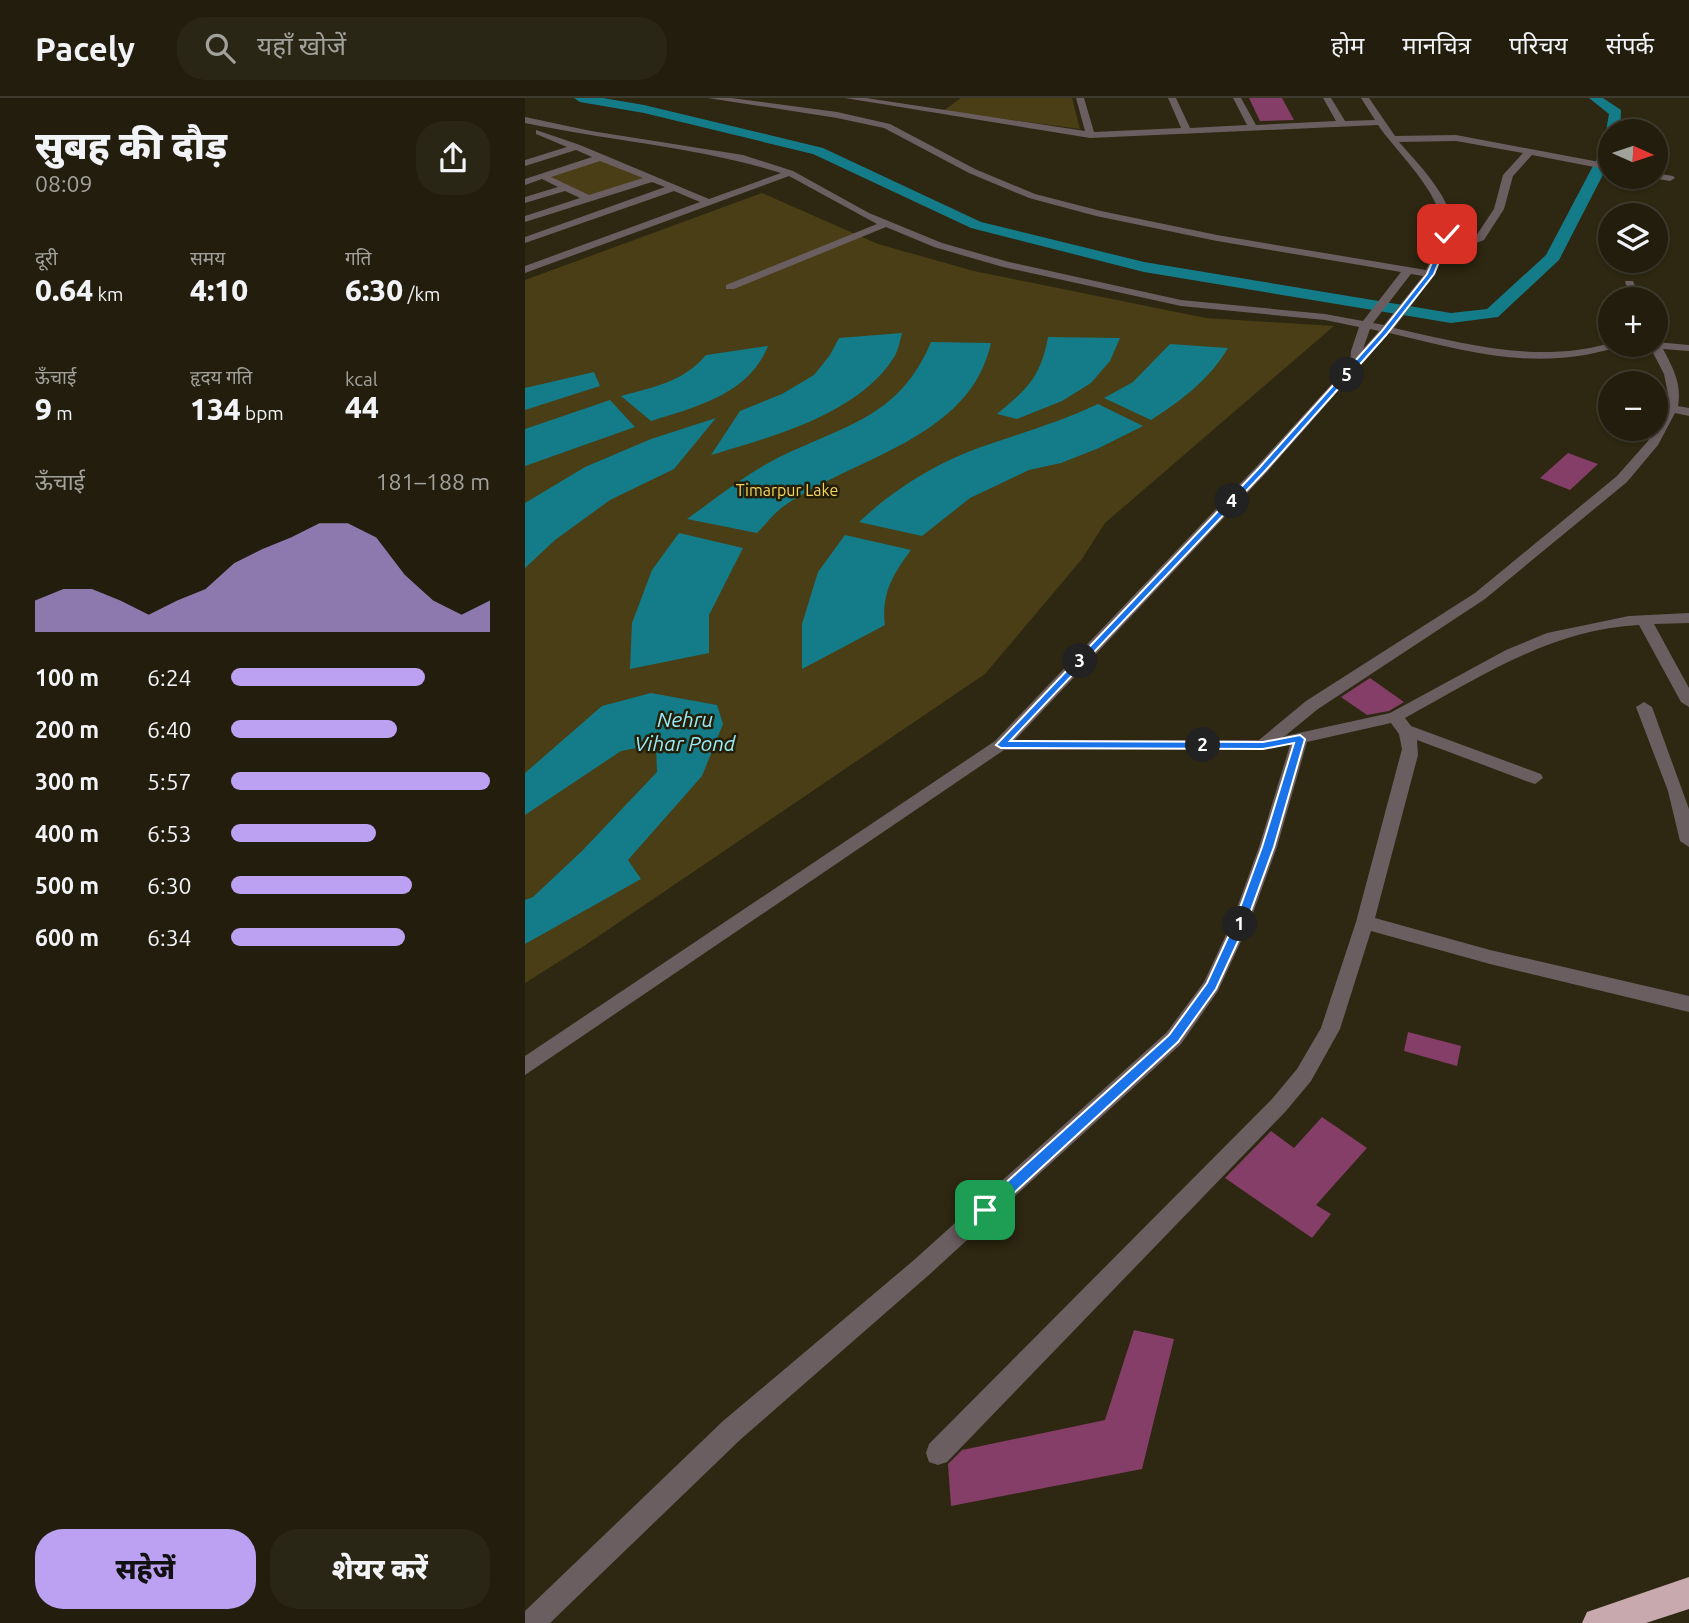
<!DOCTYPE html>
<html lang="hi">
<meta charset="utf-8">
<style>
:root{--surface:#221d0d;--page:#2a2616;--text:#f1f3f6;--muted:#a2a29d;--line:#3f3b2e;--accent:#bca0f2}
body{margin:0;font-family:Ubuntu,"Noto Sans Devanagari",sans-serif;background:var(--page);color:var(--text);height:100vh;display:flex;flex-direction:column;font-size:26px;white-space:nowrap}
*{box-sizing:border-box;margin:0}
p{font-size:23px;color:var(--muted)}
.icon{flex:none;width:38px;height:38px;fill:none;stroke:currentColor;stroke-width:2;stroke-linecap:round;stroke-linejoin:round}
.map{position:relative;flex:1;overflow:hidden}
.sheet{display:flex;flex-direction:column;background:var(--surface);width:525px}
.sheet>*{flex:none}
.needle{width:46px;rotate:93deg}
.buttons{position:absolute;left:1073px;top:21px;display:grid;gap:14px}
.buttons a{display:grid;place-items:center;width:70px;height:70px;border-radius:50%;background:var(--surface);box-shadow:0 2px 5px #0004,0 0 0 2px var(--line);font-size:35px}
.pin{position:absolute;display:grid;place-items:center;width:60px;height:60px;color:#fff;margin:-30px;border-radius:14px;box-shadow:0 4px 10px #0006}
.km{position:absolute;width:35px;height:35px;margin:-18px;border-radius:50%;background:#222;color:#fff;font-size:19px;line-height:35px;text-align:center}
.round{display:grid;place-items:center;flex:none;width:74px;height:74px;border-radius:28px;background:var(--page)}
.summary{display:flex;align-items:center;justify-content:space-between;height:119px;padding:0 35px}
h1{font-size:38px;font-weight:800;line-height:52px}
.metrics{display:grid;grid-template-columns:repeat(3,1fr);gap:10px;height:119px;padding:7px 35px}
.metrics div{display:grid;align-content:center}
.metrics b{font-size:30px;font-weight:800}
.metrics small{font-size:19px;font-weight:400}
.metrics p{font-size:19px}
.chart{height:196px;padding:14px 35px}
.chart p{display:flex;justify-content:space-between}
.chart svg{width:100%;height:126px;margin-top:7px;fill:var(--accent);opacity:.7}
.button{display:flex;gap:14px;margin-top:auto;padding:14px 35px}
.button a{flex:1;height:80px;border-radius:28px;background:var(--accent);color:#111;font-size:28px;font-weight:800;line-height:80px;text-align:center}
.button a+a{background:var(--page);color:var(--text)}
ul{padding:0 35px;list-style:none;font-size:23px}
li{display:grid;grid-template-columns:112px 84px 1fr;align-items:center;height:52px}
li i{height:18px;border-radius:9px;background:var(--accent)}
header{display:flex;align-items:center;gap:42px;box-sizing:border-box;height:98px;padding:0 35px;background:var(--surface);border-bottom:2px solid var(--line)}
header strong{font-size:33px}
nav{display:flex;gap:38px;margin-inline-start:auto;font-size:24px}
.search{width:490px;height:63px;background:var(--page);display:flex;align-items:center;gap:18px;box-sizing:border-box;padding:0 24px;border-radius:28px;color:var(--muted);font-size:26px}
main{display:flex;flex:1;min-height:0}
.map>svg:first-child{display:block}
</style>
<header>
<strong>Pacely</strong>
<div class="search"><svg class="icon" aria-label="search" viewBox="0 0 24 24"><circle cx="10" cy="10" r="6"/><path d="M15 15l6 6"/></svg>यहाँ खोजें</div>
<nav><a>होम</a><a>मानचित्र</a><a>परिचय</a><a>संपर्क</a></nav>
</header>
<main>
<section class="sheet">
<div class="summary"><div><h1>सुबह की दौड़</h1><p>08:09</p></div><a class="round"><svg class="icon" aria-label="share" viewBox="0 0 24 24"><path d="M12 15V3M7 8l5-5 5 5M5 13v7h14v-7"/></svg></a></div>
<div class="metrics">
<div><p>दूरी</p><b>0.64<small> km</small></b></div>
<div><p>समय</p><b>4:10</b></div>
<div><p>गति</p><b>6:30<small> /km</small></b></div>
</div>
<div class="metrics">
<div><p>ऊँचाई</p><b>9<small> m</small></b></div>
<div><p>हृदय गति</p><b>134<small> bpm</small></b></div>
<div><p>kcal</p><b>44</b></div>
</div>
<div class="chart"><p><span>ऊँचाई</span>181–188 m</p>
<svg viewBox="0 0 160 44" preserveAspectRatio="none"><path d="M0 44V33L10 29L20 29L30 33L40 38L50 33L60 29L70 20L80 15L90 11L100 6L110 6L120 11L130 24L140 33L150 38L160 33V44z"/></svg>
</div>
<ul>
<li><b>100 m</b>6:24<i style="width:75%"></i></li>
<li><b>200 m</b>6:40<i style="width:64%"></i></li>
<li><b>300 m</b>5:57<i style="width:100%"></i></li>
<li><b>400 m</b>6:53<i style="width:56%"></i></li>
<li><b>500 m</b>6:30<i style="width:70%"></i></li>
<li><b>600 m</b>6:34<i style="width:67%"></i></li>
</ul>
<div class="button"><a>सहेजें</a><a>शेयर करें</a></div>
</section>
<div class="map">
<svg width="1164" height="1525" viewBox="0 0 1164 1525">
<rect width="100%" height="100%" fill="#2e2711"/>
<!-- green -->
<g fill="#493e15">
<polygon points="436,0 547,0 555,31 418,13"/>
<polygon points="77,59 129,80 67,100 18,78"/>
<polygon points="237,95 353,146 449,173 681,220 809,228 580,425 557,461 460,576 59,848 0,885 0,182"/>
</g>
<!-- water -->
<g fill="#147c88">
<path d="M377,235C375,243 373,254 368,261C331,317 246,339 186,357L215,313L257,296L289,277L305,257L314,240Z"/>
<path d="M523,239L595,240L585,263L566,285L537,303L492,321L472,316C502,291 516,279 523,239Z"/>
<path d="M406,244L466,245C445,341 329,359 259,408C249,415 241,426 232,435L162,421C190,401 217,379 247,363C314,328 373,323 406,244Z"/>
<path d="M645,246L703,250C684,282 657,302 626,322L579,300L608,284Z"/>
<path d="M243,248C224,296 171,309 126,323L96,298C129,289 158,284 181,257Z"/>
<polygon points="69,274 75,288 0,312 0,290"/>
<polygon points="85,302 110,329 0,368 0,331"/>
<path d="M573,306L618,328L574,350L536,365L504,372L445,400L397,438L334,424C370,390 416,362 462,347C500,334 537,323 573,306Z"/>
<polygon points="191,320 149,371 85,402 30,442 0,470 0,405 60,369 126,341"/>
<polygon points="154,435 218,450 184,517 184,555 105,571 107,525 127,472"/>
<path d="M320,437L386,452C368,476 356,496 360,527L277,571V526L293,474Z"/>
<polygon points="126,595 192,607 198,626 177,678 103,762 116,781 0,846 0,802 8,799 58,752 132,674 131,646 96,653 0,717 0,675 77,608"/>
</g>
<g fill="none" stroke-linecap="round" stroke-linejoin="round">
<!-- canal -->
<g fill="#147c88" fill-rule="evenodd">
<polygon points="49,0 78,0 119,7 298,50 456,124 619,164 926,215 962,211 1021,157 1078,49 1085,45 1085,63 1034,162 973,219 926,225 619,174 446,130 288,56 119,15 55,4"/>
<polygon points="1064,0 1078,0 1096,12 1095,33 1085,33 1083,36 1081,33 1084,16"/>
</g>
</g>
<!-- building -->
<g fill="#843e68">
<polygon points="724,0 757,0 769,22 735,23"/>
<polygon points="1043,355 1073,366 1045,392 1015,380"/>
<polygon points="845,580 879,604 864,613 842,617 816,599"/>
<polygon points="883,934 936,948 932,968 879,953"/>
<polygon points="797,1019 842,1050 791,1107 806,1116 787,1140 700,1080 746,1033 769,1050"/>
<polygon points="609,1232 649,1241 617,1371 426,1408 423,1366 437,1352 580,1322"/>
</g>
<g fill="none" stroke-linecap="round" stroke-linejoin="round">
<!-- minor -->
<g fill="#6b5e60" fill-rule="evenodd">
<path d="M183,0H206L312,14L365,26L450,71L510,96L576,113L692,137L901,172C906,161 913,149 916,137C925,103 871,54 853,27L565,40L320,0H341L560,33L551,0H559L569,34L656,30L643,0H651L665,30L722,27L708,0H716L731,27L811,23L798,0H806L820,23L850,22L836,0H844L870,38L931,37L1085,66V72L1007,57L988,78L979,111L959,142L949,146L922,148L910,176L869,230C940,246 1013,266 1085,245V247H1095L1093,249C1011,274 945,254 864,235L742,374L490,642H734L781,603L950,495L1092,378L1123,343L1140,310L1143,296L1139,276L1124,247H1130V244L1164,247V253L1138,251C1148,270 1157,286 1153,308L1164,310V318L1150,315L1133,347L1102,384L960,501L793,611L744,651L479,652L0,977V958L470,643L732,368L825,266L826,253L834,229L800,222L656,208L478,169L409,149L361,129L209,191H201V187L352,126L264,78L0,175V168L175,104L149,93L0,145V139L140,89L127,84L0,124V118L55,100L40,93L0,105V99L33,89L17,81L0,87V81L67,59L51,52L0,68V62L42,49L11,36V32L55,47L184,101L256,75C173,49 85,43 0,25V19L66,33L218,57L268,73L344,115L417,145L484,164L656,202L800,216L838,223L876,174L692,143L571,118L504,100L444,75L359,30L312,20ZM931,43L998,55L978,77L969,111L951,138L925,141C938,110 893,66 874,44ZM75,63L118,80L64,97L26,79ZM886,176L898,178L859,227L848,225ZM845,231L854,233L838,251Z"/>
<polygon points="1130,75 1148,78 1150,80 1145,83 1127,80 1130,79"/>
<polygon points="1100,183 1108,183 1115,201 1105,201"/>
<path d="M1164,515V525L1129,526L1164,590V609L1156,604L1114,527C1027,531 955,579 880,620L886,628L1016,676L1018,680L1010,686L1004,684L892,642L893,657L850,820L965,852L1164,898V914L965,866L846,833L815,931L786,983L761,1013L422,1364L413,1367L404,1364L401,1355L404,1346L747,1001L772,971L796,930L831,824L877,651L874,636L866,625L782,644L752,749L724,826L693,893L656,946L405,1176L216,1341L25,1525H0V1513L198,1323L389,1162L642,934L679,884L706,826L734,749L765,647L758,642L760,638L865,615L981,552L1022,535L1104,518Z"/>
<polygon points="1119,604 1127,609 1164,711 1164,749 1155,743 1143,693 1111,609"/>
</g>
<!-- highway -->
<polygon fill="#c8a9ae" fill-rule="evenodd" points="1164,1479 1164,1511 1121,1525 1057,1525 1062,1514"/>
</g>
<!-- route -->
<polygon fill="#1a73e8" stroke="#fff" stroke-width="2" points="920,135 925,136 909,176 861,237 740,373 485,643 738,644 775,637 780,641 749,749 721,826 691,891 653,944 465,1117 455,1117 455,1108 644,937 682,885 709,826 737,749 769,645 738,651 476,650 471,647 734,370 856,234 902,176"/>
<g text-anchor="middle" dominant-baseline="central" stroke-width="5" stroke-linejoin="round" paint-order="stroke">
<!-- far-park labels -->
<g font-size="16" fill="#f4d45f" stroke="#241e08">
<text x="262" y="392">Timarpur Lake</text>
</g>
<!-- water labels -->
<g font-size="21" font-style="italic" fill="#97ecf8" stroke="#241e08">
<text x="160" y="621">Nehru<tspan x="160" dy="24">Vihar Pond</tspan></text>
</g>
</g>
</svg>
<div class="buttons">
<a><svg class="needle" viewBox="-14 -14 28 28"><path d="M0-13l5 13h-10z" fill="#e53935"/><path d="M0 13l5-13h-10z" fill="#a2a29d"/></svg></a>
<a><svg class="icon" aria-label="layers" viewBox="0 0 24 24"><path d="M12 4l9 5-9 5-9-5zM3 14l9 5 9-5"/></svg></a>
<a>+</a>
<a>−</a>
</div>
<div class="pin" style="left:460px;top:1112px;background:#1e9e55"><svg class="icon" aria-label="arrive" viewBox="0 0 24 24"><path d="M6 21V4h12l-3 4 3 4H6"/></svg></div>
<div class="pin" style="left:922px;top:136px;background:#d93025"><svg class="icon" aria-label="check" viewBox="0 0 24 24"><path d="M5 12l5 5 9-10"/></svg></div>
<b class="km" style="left:715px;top:826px">1</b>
<b class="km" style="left:678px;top:647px">2</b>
<b class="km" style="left:555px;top:563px">3</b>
<b class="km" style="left:707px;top:403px">4</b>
<b class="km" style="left:822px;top:277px">5</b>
</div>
</main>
